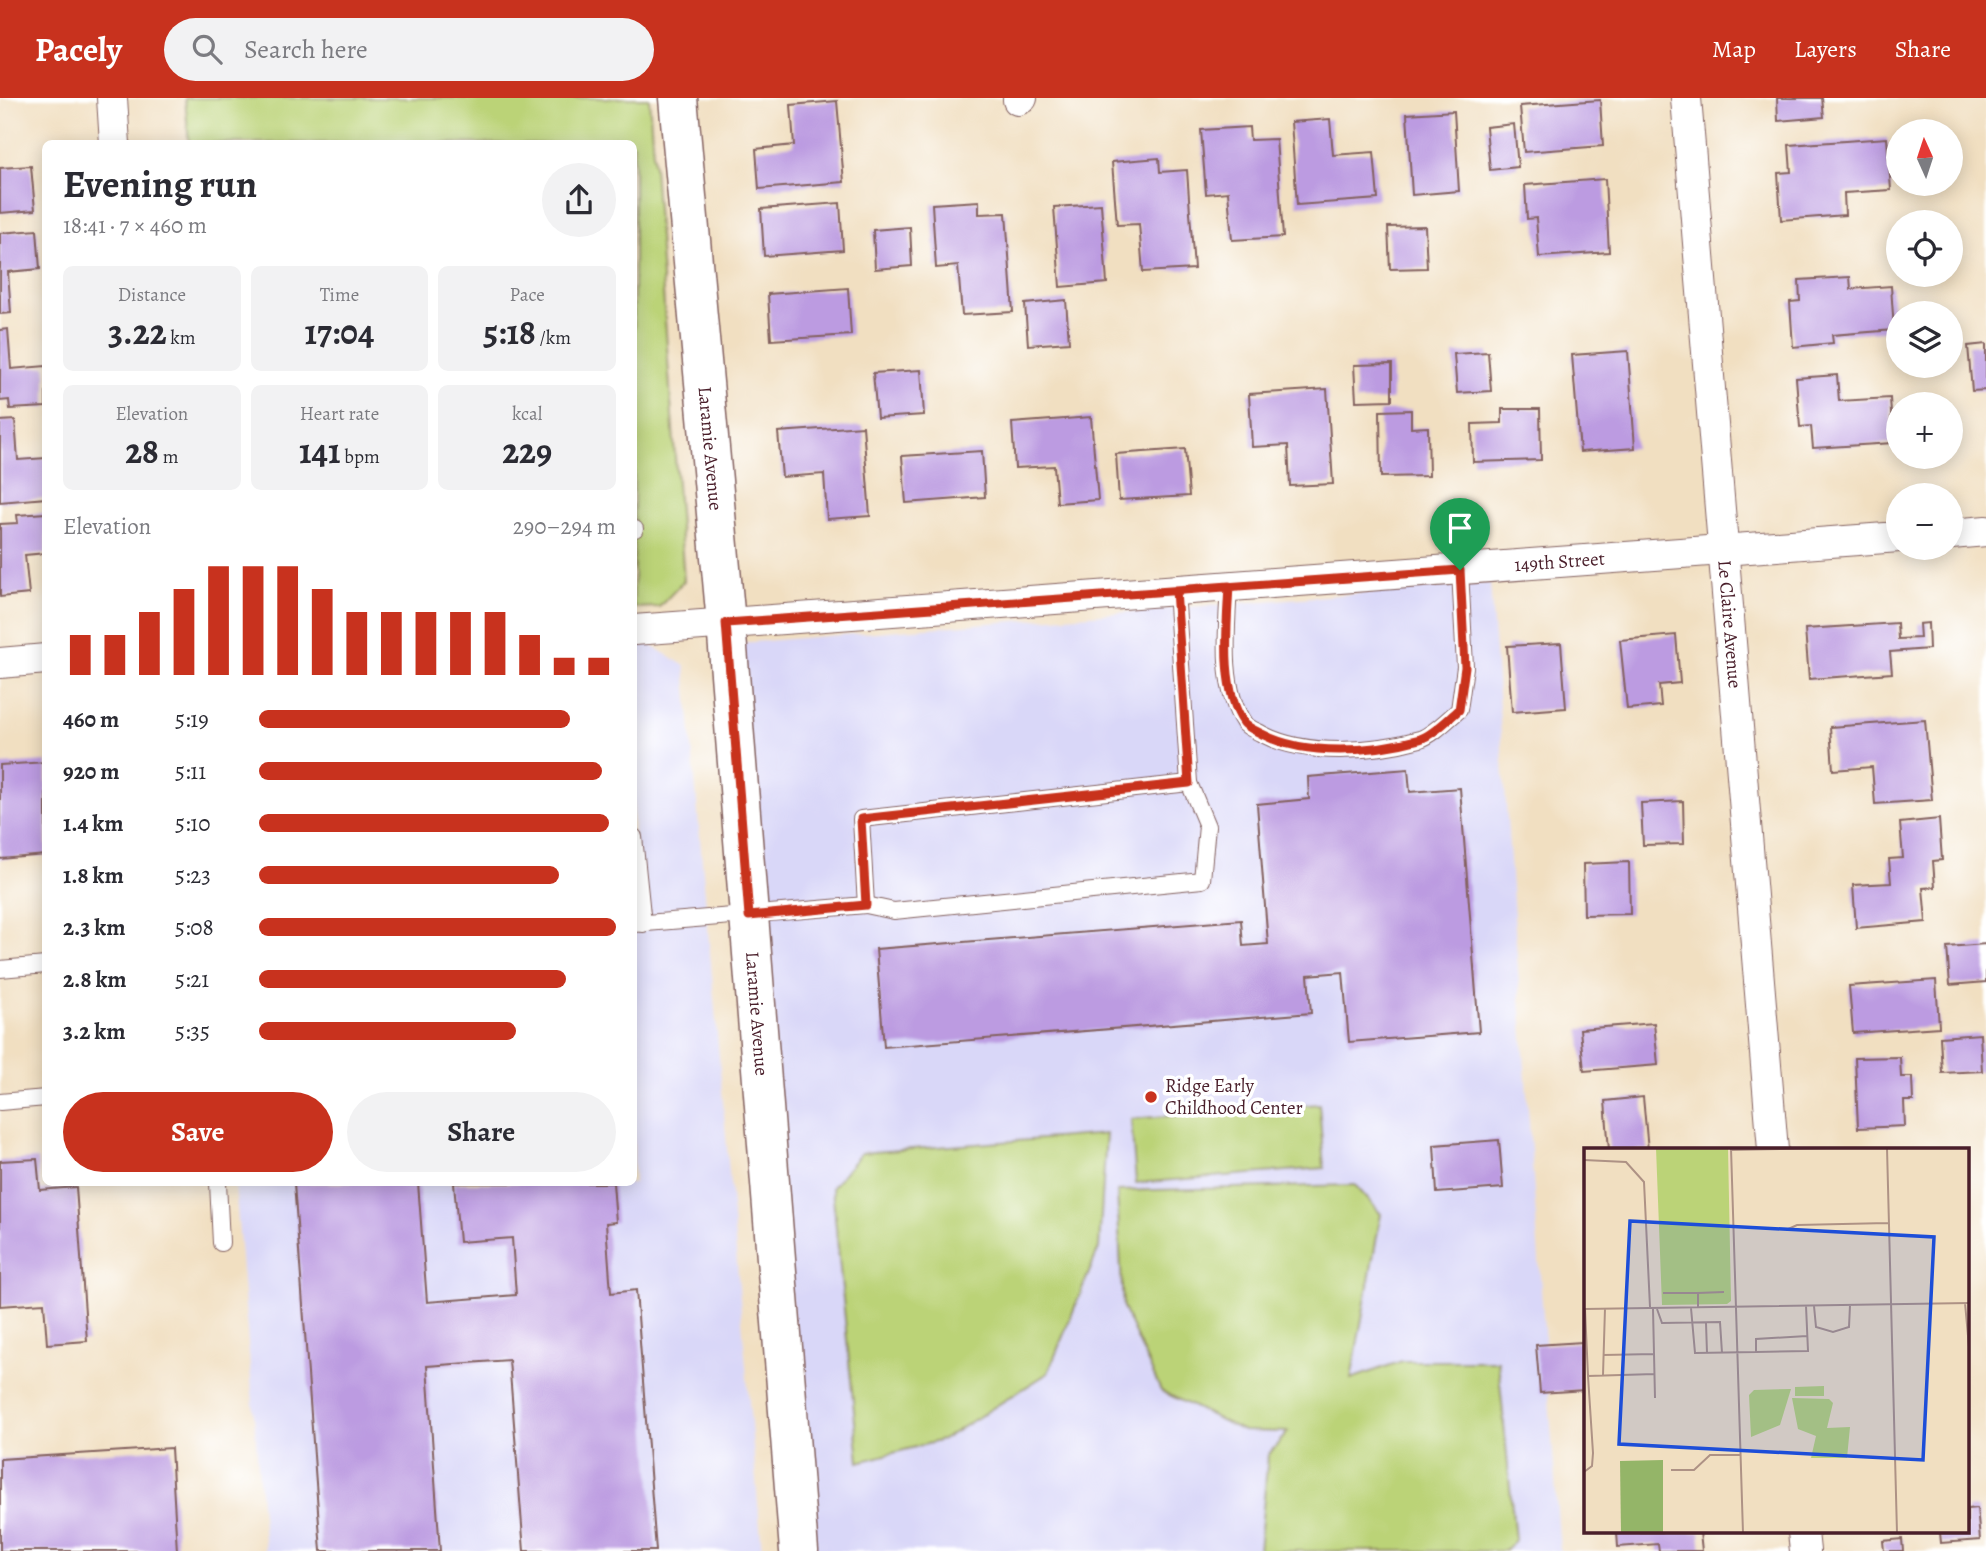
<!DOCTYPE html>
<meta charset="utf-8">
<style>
:root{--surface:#fff;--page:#f2f2f3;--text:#2b2b33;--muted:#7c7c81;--accent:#c8321e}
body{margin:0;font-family:Alegreya,serif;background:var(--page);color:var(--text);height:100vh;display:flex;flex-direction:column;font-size:26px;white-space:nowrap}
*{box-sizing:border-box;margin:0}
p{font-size:23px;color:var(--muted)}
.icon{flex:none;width:38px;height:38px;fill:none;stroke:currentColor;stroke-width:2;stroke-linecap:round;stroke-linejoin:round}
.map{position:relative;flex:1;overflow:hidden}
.drawer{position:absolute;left:42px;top:42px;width:595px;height:1046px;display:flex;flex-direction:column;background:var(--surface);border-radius:10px;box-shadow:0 4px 18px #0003}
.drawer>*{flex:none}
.needle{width:46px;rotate:357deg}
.buttons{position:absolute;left:1886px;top:21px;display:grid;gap:14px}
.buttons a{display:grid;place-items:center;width:77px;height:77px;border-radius:50%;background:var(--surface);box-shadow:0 4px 18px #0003;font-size:35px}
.pin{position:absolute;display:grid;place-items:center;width:60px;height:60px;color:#fff;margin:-72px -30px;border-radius:50% 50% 50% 0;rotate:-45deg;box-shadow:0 0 7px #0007}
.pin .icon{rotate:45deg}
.round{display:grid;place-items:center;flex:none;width:74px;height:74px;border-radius:37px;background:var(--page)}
.overview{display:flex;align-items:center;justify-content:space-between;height:119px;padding:0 21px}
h1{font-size:38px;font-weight:700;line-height:52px}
.stats{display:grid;grid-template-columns:repeat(3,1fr);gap:10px;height:119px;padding:7px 21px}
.stats div{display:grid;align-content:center;border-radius:10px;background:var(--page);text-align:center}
.stats b{font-size:35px;font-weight:700}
.stats small{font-size:19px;font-weight:400}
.stats p{font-size:19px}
.chart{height:196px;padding:14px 21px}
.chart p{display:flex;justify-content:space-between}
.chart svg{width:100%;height:126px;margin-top:7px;stroke:var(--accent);stroke-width:6}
.button{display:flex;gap:14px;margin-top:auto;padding:14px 21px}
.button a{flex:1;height:80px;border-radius:42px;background:var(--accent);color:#fff;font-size:28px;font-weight:700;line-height:80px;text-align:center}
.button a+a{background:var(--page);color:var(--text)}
ul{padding:0 21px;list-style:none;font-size:23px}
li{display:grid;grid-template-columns:112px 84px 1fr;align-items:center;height:52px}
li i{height:18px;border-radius:9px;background:var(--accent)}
header{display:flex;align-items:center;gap:42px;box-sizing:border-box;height:98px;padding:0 35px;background:var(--accent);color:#fff}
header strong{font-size:33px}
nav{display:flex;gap:38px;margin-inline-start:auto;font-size:24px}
.search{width:490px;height:63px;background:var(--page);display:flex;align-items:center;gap:18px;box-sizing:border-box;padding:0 24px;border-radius:38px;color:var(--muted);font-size:26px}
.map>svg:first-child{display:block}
</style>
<header>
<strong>Pacely</strong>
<div class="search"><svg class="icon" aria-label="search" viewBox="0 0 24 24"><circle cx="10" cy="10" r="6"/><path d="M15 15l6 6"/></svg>Search here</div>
<nav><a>Map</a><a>Layers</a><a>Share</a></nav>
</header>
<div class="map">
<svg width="1986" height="1453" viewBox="0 0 1986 1453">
<rect width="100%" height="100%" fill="#fff"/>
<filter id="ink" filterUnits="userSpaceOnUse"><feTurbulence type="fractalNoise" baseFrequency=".0143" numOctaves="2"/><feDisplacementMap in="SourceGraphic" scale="14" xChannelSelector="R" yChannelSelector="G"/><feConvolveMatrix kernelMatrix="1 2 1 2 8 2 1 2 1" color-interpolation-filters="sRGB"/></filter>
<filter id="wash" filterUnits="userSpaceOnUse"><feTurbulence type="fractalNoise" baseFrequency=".00686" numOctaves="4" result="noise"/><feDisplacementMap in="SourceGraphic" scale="28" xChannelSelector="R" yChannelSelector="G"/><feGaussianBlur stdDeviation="1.57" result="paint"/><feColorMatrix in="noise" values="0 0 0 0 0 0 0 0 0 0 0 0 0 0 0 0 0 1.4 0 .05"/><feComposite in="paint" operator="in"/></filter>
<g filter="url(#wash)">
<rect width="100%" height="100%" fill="#f1dfc1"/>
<!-- built -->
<g fill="#d9d7f8">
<polygon points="1490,485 1560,1453 811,1453 740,545"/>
<polygon points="647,545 685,568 762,1453 265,1453 235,1085 634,1085 634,546"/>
</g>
<!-- green -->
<g fill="#bbd377" stroke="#827951" stroke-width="2">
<polygon points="185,0 649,0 684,483 659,509 634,510 634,46 189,45"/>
<polygon points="1319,1006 1324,1070 1136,1085 1131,1021"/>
<polygon points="1106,1036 1099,1150 1048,1275 942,1342 859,1364 832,1089 861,1055"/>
<polygon points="1355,1087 1381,1116 1351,1281 1402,1263 1498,1263 1515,1442 1505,1453 1259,1453 1268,1357 1288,1334 1243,1333 1161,1293 1123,1210 1117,1093"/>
</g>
<g id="blocks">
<!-- building -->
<g fill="#bc9be1">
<polygon points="1777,0 1822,0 1824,19 1778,23"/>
<polygon points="1600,2 1603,48 1524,54 1520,8"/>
<polygon points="837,3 844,84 759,91 756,51 794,47 791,7"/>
<polygon points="1454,13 1459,93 1412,97 1407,16"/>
<polygon points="1330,21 1333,57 1374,54 1378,101 1297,107 1291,24"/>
<polygon points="1514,26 1518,69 1490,72 1486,29"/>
<polygon points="1249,29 1250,42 1276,41 1283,139 1232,142 1228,94 1206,96 1201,32"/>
<polygon points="1887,40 1891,92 1844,95 1845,117 1781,122 1778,75 1791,74 1789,47"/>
<polygon points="1159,60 1160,74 1187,72 1194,171 1143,174 1139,126 1117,127 1112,64"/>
<polygon points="31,68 35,112 0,115 0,70"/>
<polygon points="1605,81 1609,154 1539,159 1536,120 1527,121 1525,87"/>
<polygon points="979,103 979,116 1006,115 1013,214 962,217 958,168 936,170 932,106"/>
<polygon points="840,105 843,152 764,158 761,111"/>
<polygon points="1101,106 1107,185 1060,189 1054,109"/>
<polygon points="1425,128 1427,170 1390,171 1388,129"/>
<polygon points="910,129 912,168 875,171 873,132"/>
<polygon points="37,132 40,171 8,174 11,215 0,216 0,135"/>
<polygon points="1850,179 1851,191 1891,188 1894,232 1832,237 1833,245 1793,249 1790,204 1800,203 1799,182"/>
<polygon points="848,190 851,237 771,242 768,196"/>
<polygon points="1066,202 1069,244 1028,247 1025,206"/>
<polygon points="8,231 11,271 46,268 46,309 10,311 9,302 0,303 0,232"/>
<polygon points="1986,246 1986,292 1972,293 1968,248"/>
<polygon points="1628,253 1635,350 1580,354 1572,257"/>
<polygon points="1488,254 1491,293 1457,295 1454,256"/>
<polygon points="1392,266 1392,302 1356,303 1354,267"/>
<polygon points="921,272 924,317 877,320 873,275"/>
<polygon points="1837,277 1839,303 1890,300 1893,345 1813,350 1811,328 1800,329 1796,280"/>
<polygon points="1327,291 1333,386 1290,388 1288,347 1252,349 1249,296"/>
<polygon points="1502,311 1540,311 1541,362 1473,364 1472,326 1502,325"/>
<polygon points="1411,312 1411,330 1428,329 1429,378 1381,379 1380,313"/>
<polygon points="1091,319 1098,402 1057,405 1054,368 1015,370 1012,325"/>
<polygon points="15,322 18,362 46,360 46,400 0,404 0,323"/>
<polygon points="863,328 870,418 827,421 824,376 782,379 778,334"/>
<polygon points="1185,351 1189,398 1119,402 1116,356"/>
<polygon points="982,353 985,399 906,405 902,358"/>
<polygon points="46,415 46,455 25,457 29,496 0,499 0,426 18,425 17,417"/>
<polygon points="1897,525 1898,541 1920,540 1919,526 1928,525 1929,551 1890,554 1892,575 1809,581 1805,531"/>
<polygon points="1676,537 1680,585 1659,587 1661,608 1627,611 1620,542"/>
<polygon points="1561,545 1566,610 1512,614 1507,548"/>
<polygon points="1925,622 1932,702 1875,706 1872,669 1833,672 1830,629"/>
<polygon points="46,664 46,757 0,761 0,667"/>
<polygon points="1408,671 1410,694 1460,690 1479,934 1349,944 1343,874 1308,877 1311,915 884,949 876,851 1241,822 1243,848 1268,846 1257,706 1309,701 1308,679"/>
<polygon points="1683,703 1684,746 1643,747 1641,705"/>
<polygon points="1939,721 1942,762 1933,763 1935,789 1923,790 1926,824 1856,830 1853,787 1891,785 1889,761 1903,760 1900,725"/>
<polygon points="1629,764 1630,816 1584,817 1583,766"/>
<polygon points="1986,846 1986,884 1950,887 1947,849"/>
<polygon points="1936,882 1939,929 1853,935 1849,888"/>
<polygon points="1654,925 1658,967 1584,973 1580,931"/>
<polygon points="1980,936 1982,973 1942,975 1940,939"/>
<polygon points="1900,959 1901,979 1912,979 1913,1003 1904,1003 1905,1028 1858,1030 1855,960"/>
<polygon points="1643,999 1648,1052 1609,1052 1605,1003"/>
<polygon points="1499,1042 1503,1090 1437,1095 1434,1047"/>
<polygon points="37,1061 40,1092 76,1089 87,1243 47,1246 44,1205 0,1208 0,1063"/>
<polygon points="294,1085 418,1085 427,1204 516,1197 512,1140 459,1144 454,1085 613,1085 616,1124 606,1125 611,1195 636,1192 656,1453 524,1453 509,1262 427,1268 440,1453 321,1453"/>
<polygon points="1582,1244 1585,1292 1540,1295 1536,1247"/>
<polygon points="171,1350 177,1453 0,1453 0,1361"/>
<polygon points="1977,1410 1980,1442 1941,1445 1940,1434 1967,1434 1967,1411"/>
<polygon points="1617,1434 1700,1434 1702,1453 1659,1453 1658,1446 1618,1449"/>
<polygon points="1902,1441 1903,1453 1884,1453 1883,1443"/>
</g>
</g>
</g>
<g filter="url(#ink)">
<use href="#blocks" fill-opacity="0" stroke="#846260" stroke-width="2"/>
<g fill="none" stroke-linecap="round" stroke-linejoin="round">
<defs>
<g id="lane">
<polyline points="634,431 635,431"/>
<path d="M1229,488C1227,528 1220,591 1244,625C1248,630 1257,633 1262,636C1306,659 1373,654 1420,641C1433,637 1448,621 1459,612L1465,569L1460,472"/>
<polyline points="634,739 643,826"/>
<polyline points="866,807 894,813 1202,782 1207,728 1189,685 1176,492"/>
<polyline points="634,826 866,807 861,721 1189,685"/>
<polyline points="0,871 46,867"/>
<polyline points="0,1004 46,1000"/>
<polyline points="218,1085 221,1145"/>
</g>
<g id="street">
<polyline points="112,0 115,46"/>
<path id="s1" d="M1686,0L1773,1052"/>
<polyline points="1018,2 1022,0"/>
<polyline points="1951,436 1986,433"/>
<path id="s2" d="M634,532L1899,439"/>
<polyline points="0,565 46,561"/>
<polyline points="1803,1434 1805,1453"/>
</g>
<g id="secondary">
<path id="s3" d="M678,0L726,525L799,1453"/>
</g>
</defs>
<!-- lane casing -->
<use href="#lane" stroke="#846260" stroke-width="18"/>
<!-- street casing -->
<use href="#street" stroke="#846260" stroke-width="32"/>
<!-- secondary casing -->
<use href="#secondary" stroke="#846260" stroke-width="41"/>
<!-- lane -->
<use href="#lane" stroke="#fff" stroke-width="16"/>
<!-- street -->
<use href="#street" stroke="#fff" stroke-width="30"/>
<!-- secondary -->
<use href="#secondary" stroke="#fff" stroke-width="38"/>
</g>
</g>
<g fill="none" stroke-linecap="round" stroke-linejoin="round" filter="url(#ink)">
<defs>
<path id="route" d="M1460,472L726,525L749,818L866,807L861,721L1189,685L1176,492L1229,488C1227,528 1220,591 1244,625C1248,630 1257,633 1262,636C1306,659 1373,654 1420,641C1433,637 1448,621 1459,612L1465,569L1460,472"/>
</defs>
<!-- route casing -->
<use href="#route" stroke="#fff" stroke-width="14"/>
<!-- route -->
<use href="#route" stroke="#c8321e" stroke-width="9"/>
</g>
<!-- markers -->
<circle fill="#c8321e" stroke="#fff" stroke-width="2.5" cx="1151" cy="999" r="7"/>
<g text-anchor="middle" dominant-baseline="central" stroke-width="7" stroke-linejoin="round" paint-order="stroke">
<!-- street labels -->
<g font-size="19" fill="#4a1f2b" stroke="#fff">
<text stroke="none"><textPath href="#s3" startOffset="352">Laramie Avenue</textPath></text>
<text stroke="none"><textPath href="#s2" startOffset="928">149th Street</textPath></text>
<text stroke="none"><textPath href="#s1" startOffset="528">Le Claire Avenue</textPath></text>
<text stroke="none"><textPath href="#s3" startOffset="919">Laramie Avenue</textPath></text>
</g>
<!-- poi labels -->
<g font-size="19" fill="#4a1f2b" stroke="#fff" text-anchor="start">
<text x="1165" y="988">Ridge Early<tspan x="1165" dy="22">Childhood Center</tspan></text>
</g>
</g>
<!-- overview -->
<g transform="translate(1584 1050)">
<rect width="385" height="385" fill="#f1dfc1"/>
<path d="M72,0H144L147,153L143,156L78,157ZM240,238V248H211V239ZM207,241L196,277L167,289L165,247L170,242ZM208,250L245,251L249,255L243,280L266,279L263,310H227L232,288L214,281Z" fill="#bbd377"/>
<path d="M79,312V385H37L36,313Z" fill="#94b568"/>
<path fill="none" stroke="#ae9285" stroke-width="2" d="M147,0L159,385M303,0L313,385M147,2L243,0M0,12L42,14L60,34L66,159M202,82L213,77L304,75M79,145H114M381,155L385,199M230,158L232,179L249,184L265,179L266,157M107,160L111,205L172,204V191L223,188M114,160V145L140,144M0,161L385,155M1,161L4,228M69,161L71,250M73,161L78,175L136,174L138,205M122,175L123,205M172,204L224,203L222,158M19,207L71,206M19,227L21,160M87,322H110L126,307H157M0,324L8,318L9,305L4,228L71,226"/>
<path fill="#1d4ed8" fill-opacity="0.15" stroke="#1d4ed8" stroke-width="3.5" d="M46,73L350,89L339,312L35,296Z"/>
<rect width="385" height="385" fill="none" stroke="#4a1f2b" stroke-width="3.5"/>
</g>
</svg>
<div class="buttons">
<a><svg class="needle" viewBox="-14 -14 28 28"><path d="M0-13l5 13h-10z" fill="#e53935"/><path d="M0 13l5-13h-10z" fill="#7c7c81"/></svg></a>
<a><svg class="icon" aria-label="locate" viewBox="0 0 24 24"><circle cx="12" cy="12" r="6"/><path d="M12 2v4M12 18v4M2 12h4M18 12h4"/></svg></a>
<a><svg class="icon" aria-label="layers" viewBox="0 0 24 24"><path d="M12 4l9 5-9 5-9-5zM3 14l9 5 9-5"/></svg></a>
<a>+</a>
<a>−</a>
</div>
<div class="pin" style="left:1460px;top:472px;background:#1e9e55"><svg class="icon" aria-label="arrive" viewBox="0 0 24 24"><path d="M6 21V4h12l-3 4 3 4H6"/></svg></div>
<section class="drawer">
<div class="overview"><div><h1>Evening run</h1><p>18:41 · 7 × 460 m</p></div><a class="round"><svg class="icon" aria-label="share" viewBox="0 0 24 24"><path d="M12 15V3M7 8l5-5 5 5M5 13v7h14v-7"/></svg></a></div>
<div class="stats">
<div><p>Distance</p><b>3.22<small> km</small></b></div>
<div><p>Time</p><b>17:04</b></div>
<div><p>Pace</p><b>5:18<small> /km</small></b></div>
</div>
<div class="stats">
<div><p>Elevation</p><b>28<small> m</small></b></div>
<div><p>Heart rate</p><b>141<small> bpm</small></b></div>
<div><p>kcal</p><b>229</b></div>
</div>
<div class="chart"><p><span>Elevation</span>290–294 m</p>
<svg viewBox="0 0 160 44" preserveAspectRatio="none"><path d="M5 44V30M15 44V30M25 44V22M35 44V14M45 44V6M55 44V6M65 44V6M75 44V14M85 44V22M95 44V22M105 44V22M115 44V22M125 44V22M135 44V30M145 44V38M155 44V38"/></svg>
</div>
<ul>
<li><b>460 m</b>5:19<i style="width:87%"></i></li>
<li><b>920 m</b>5:11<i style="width:96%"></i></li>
<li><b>1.4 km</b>5:10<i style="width:98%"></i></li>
<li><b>1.8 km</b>5:23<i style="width:84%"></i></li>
<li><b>2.3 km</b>5:08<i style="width:100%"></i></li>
<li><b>2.8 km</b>5:21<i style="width:86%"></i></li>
<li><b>3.2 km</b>5:35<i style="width:72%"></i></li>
</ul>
<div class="button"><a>Save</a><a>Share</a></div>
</section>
</div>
